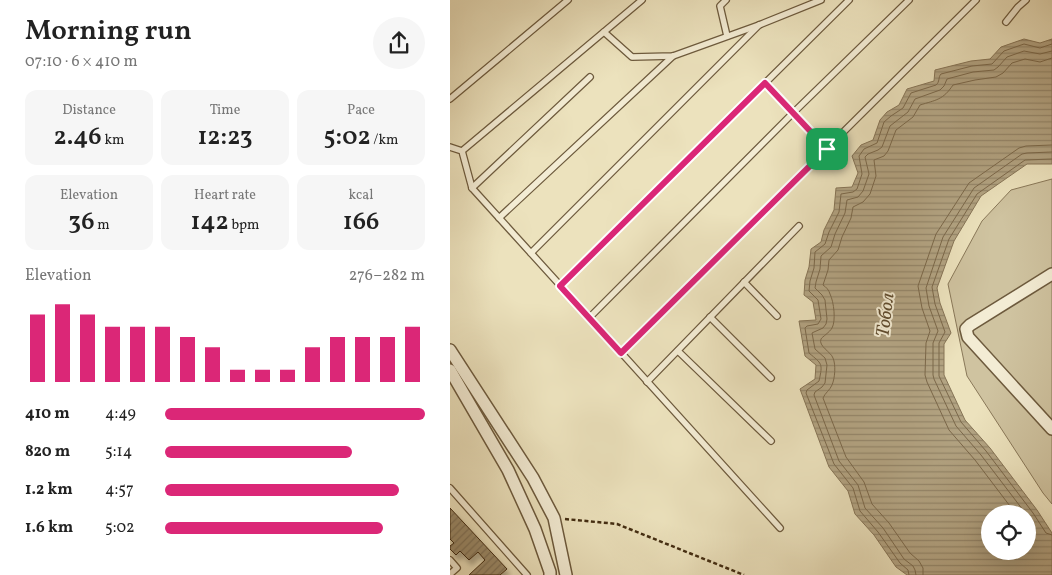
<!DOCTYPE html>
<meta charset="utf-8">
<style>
:root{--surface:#fff;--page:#f6f6f6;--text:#222;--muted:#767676;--accent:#db2777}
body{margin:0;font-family:Vollkorn,serif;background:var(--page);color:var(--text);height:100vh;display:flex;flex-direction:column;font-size:19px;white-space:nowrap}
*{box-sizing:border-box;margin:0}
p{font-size:16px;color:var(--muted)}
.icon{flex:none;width:28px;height:28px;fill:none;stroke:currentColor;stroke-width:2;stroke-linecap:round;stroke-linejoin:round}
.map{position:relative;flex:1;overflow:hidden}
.side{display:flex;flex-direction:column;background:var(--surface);width:450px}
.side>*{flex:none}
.buttons{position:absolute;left:531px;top:505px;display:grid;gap:10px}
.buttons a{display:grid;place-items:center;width:55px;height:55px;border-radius:50%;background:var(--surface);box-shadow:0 5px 20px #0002;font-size:25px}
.pin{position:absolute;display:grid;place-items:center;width:42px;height:42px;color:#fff;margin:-21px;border-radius:10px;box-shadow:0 2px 8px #0006}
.round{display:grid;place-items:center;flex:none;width:52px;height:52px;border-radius:26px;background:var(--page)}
.head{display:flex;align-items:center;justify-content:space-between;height:85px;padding:0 25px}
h1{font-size:28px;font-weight:600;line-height:38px}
.metrics{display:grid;grid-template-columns:repeat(3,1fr);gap:8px;height:85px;padding:5px 25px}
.metrics div{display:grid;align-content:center;border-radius:12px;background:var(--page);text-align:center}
.metrics b{font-size:25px;font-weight:600}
.metrics small{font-size:14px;font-weight:400}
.metrics p{font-size:14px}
.chart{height:140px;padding:10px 25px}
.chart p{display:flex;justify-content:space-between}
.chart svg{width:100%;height:90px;margin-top:5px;stroke:var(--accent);stroke-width:6}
ul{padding:0 25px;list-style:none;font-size:16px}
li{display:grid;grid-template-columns:80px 60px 1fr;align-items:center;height:38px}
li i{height:12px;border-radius:6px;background:var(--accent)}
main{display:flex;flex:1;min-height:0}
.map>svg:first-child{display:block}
</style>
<main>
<section class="side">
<div class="head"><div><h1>Morning run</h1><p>07:10 · 6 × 410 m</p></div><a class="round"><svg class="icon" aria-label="share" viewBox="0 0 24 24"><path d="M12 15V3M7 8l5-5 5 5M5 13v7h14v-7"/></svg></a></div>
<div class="metrics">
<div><p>Distance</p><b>2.46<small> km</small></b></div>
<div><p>Time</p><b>12:23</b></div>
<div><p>Pace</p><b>5:02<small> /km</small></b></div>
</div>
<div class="metrics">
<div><p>Elevation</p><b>36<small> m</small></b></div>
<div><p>Heart rate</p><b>142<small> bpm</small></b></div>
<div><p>kcal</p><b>166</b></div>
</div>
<div class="chart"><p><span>Elevation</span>276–282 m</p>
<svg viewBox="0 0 160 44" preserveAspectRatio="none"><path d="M5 44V11M15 44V6M25 44V11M35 44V17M45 44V17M55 44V17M65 44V22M75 44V27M85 44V38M95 44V38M105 44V38M115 44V27M125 44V22M135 44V22M145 44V22M155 44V17"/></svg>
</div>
<ul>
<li><b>410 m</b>4:49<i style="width:100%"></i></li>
<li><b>820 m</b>5:14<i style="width:72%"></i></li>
<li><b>1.2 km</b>4:57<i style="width:90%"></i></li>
<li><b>1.6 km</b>5:02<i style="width:84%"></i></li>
</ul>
</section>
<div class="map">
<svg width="602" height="575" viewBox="0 0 602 575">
<defs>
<pattern id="water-rules" width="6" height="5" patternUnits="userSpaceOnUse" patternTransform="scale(1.25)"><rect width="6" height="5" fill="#b3a483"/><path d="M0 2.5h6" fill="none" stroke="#93866a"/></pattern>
<pattern id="building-hatch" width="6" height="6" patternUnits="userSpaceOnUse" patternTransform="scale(1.25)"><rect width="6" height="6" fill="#9b8b6b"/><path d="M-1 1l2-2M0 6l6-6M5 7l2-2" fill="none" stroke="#807257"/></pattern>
<filter id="shadow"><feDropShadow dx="3" dy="5.5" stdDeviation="2.5" flood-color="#0004"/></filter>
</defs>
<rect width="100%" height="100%" fill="#ece2bd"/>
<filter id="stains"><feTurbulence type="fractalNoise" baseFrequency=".004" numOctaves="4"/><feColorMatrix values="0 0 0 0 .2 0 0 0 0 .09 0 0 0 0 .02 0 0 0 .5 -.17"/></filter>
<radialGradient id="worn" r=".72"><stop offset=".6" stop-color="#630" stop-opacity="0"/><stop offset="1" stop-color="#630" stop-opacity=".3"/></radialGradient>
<!-- garden -->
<polygon fill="#cfc3a0" stroke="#897859" points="602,179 602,504 593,493 517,376 498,284 532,221 561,190"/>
<!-- water -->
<path fill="url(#water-rules)" stroke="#867456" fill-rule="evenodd" d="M574,39L590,43L602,39V164H577L531,196L504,241L487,288L490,303L501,333L494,344V375L515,420L540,448L587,510L602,533V575H457L446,567L424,535L405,514L398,491L379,467L350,389L365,379L366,365L355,356L349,321L366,320L363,302L354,295L355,280L359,267L361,249L371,242L374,230L384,210L386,188L402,187L408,173L402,156L411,145L423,140L430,120L437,112L449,105L457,89L484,81L485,70L521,61L540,59L551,47ZM540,514H578V551H540Z"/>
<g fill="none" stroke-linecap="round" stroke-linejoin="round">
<!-- shore -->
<g stroke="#7b684a" stroke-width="1">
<polyline points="602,159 575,160 527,194 499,239 482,287 485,304 495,332 489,343 489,376 511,422 536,451 583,513 596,533 602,535"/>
<polyline points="566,514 525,460 499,430 477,382 475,375 476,343 480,331 472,308 468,286 486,234 519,183 569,148 576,146 602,145"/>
<polyline points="576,514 531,455 506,426 484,379 483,375 483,343 488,331 479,306 476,288 493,237 524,188 572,154 577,153 602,152"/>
<path d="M459,575L458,570L450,563L428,532L410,511L403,488L384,464L356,393L357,390L369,381C373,363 372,364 359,353L355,328L357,326L368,324L371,319L368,300L359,291L360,281L364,268L365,252L375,244L379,232L389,212L391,194L403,192L407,189L412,174L409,156L414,149L427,143L434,122L441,116L453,108L461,93L486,85C490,82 488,77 491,74L522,66L542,64L554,51L574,44L590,48L602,44"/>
<polyline points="466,575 465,570 463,566 454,559 433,528 415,508 408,485 389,461 364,395 365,392 372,387 375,383 377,365 375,358 365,349 362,333 364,332 373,328 376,324 377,319 375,300 372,295 365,288 366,282 370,269 371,256 381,247 385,234 395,213 397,200 408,197 413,191 419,174 415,157 418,154 428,150 432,147 440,126 458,112 465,99 490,90 494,86 497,79 523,72 544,70 548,67 557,57 574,51 590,54 602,51"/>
<path d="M473,575V568L469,561L460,553L439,523L422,504L414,482L396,457L373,398C375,393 380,390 382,385C385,378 386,365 383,358C381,352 368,346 371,339C372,337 380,332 382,328C386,321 384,302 380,294C379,290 376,287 373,285L378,270L379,260L388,250L392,237L401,218L403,207L413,202L420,194L426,176L424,160L434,156L438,151L446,130L463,117L470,105C486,100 493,100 503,85L525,80L546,77L553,73L562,63L575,59L590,62L602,58"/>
</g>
</g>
<!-- building -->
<polygon fill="url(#building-hatch)" stroke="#432d12" filter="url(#shadow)" points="0,508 57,569 50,575 19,575 35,560 28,552 19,560 10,551 6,555 0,549 0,546 4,543 0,539"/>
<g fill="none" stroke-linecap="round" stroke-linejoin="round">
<defs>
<g id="lane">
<polyline points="276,0 270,6 277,36"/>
<polyline points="556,22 568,7 576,0"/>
<polyline points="154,32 182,57 223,56 309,25 371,0"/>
<polyline points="315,83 377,149"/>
<polyline points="0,99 118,0"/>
<polyline points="0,147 12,151 22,188 330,528"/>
<polyline points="12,151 192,0"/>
<polyline points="22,188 140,77"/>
<polyline points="49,218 223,56"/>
<polyline points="81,253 309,25"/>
<polyline points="294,282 327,316"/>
<polyline points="110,286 399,0"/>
<polyline points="260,317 321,378"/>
<polyline points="139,318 343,113 459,0"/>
<polyline points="228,351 321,441"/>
<polyline points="171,353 526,0"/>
<polyline points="197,382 349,226"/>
<polyline points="0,488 77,575"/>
<polyline points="0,560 7,568 0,574"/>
</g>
<g id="street">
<polyline points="602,274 520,325 516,329 518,337 602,429"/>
<polyline points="0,350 83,478 104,518 116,575"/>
<polyline points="0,370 58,470 85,529 100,572 100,575"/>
</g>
</defs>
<!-- lane casing -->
<use href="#lane" stroke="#6d5a3d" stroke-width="8"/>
<!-- street casing -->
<use href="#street" stroke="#6d5a3d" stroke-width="14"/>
<!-- path -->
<polyline stroke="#432d12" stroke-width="2.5" stroke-dasharray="4 2.5" stroke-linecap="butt" points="115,519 167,524 294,575"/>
<!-- lane -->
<use href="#lane" stroke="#f3ecd4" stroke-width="5.5"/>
<!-- street -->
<use href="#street" stroke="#f3ecd4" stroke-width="11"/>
</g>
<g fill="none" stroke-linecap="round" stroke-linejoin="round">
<defs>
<polygon id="route" points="315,83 377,149 171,353 110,286"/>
</defs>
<!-- route casing -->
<use href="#route" stroke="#fff" stroke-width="10"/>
<!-- route -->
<use href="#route" stroke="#db2777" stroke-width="6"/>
</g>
<g text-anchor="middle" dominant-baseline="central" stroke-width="4" stroke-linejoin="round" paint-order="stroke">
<!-- water labels -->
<g font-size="19" font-style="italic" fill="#5f4b2e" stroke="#f3ecd4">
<text transform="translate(436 315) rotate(-83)">Тобол</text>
</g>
</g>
<rect width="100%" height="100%" filter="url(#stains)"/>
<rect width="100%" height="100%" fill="url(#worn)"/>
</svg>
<div class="buttons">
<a><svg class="icon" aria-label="locate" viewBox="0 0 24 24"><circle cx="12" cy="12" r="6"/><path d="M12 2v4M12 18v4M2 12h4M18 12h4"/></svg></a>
</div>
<div class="pin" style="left:377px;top:149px;background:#1e9e55"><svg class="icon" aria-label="arrive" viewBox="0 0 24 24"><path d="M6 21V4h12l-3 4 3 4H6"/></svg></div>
</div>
</main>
